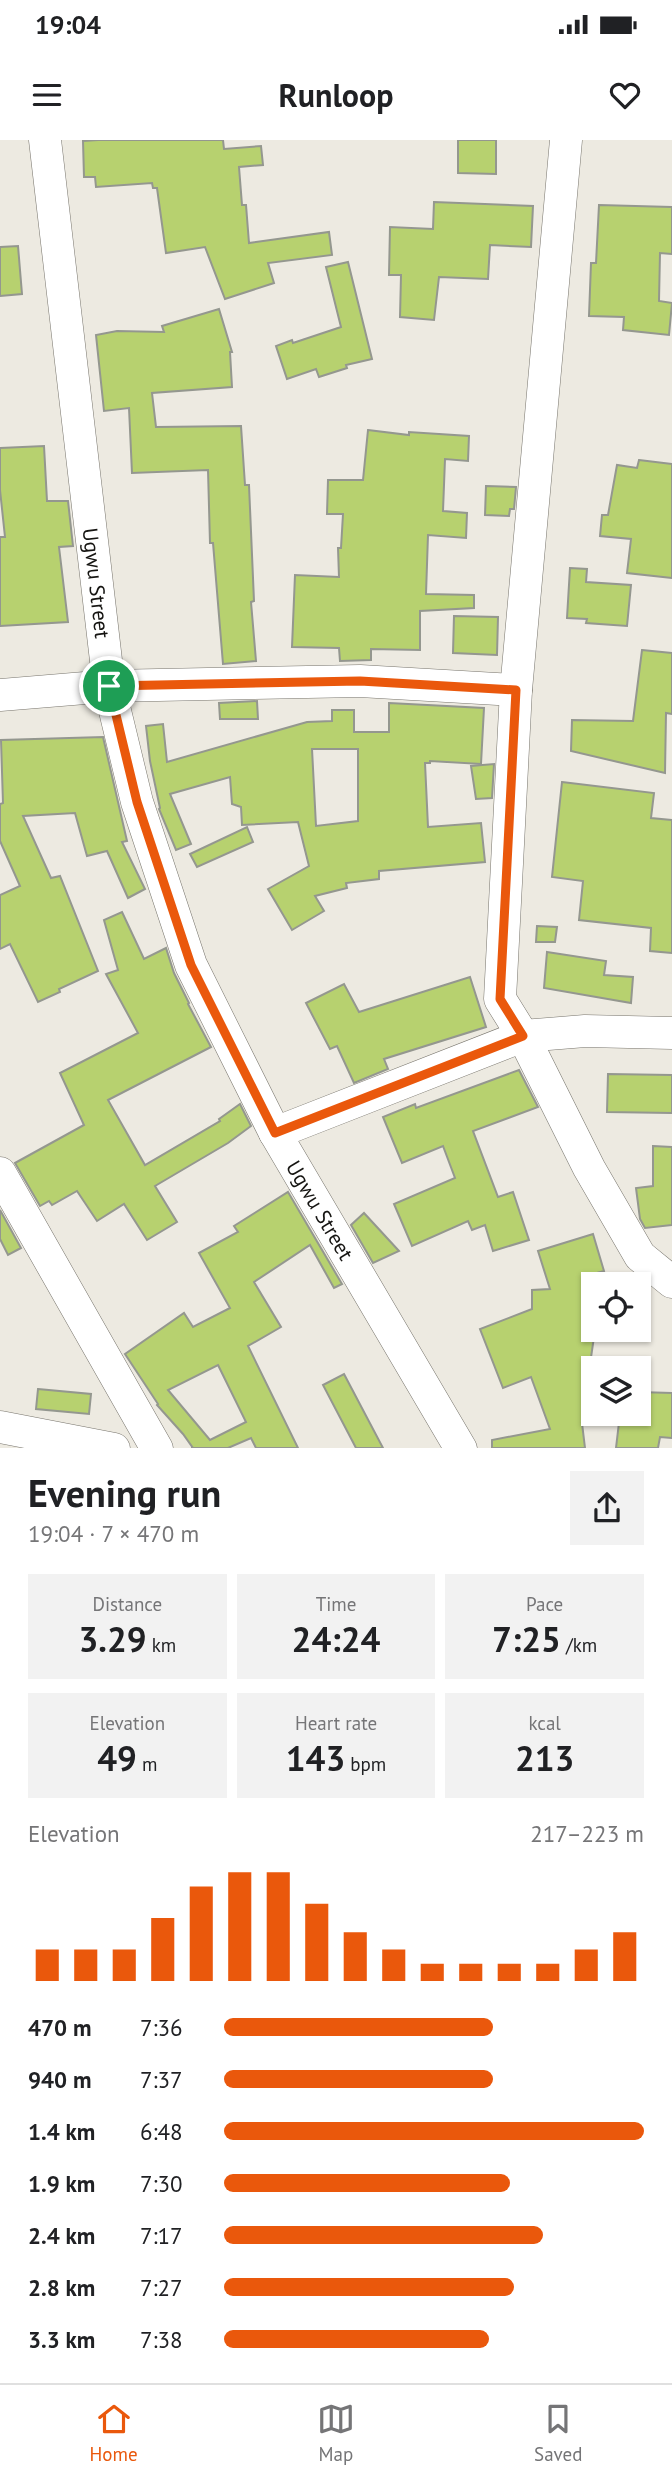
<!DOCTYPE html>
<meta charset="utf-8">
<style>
:root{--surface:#fff;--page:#f2f2f2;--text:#202124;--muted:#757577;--line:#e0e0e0;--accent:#ea580c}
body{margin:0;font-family:"PT Sans",sans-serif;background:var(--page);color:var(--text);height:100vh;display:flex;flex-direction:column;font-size:26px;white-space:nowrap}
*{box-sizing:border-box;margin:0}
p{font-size:23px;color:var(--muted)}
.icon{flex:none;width:38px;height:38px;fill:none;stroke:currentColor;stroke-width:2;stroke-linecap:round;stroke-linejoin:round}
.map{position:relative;height:1308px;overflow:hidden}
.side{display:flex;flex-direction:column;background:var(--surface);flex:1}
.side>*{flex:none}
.buttons{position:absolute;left:581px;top:1132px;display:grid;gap:14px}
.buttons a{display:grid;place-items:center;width:70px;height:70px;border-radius:0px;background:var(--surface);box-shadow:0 2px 5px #0004;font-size:35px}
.pin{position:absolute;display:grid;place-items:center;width:60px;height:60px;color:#fff;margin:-30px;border:4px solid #fff;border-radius:50%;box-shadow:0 2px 7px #0007}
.round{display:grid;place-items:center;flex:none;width:74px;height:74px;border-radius:0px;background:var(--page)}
.head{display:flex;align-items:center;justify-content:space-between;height:119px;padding:0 28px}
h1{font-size:38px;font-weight:800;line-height:52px}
.stats{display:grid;grid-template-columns:repeat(3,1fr);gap:10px;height:119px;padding:7px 28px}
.stats div{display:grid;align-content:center;border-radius:0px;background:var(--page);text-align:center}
.stats b{font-size:35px;font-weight:800}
.stats small{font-size:19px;font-weight:400}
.stats p{font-size:19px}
.chart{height:196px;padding:14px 28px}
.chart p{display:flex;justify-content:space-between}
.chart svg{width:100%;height:126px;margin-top:7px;stroke:var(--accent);stroke-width:6}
ul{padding:0 28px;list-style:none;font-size:23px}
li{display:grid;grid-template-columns:112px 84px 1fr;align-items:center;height:52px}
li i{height:18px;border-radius:9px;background:var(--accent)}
.status{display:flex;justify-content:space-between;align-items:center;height:49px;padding:0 35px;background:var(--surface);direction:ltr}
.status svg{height:19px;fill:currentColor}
header{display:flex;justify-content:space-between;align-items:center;height:91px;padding:0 28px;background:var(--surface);font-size:32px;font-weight:800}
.dock{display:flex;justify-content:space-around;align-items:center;height:98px;border-top:2px solid var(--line);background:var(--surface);font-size:19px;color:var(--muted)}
.dock a{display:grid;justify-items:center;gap:4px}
.dock .active{color:var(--accent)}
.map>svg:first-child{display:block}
</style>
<div class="status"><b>19:04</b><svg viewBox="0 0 49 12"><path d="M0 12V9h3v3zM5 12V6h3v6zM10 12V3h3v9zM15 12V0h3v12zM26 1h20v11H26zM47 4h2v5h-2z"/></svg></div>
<header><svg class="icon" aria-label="menu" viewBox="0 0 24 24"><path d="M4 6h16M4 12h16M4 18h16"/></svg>Runloop<svg class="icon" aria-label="heart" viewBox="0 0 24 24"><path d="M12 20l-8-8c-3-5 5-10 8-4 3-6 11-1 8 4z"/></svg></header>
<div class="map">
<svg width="672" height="1309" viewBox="0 0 672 1309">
<rect width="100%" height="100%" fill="#edeae1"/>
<!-- building -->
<g fill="#b7d16f" stroke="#94978f" stroke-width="2" fill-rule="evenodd">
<polygon points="98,0 223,0 224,9 261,6 263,25 239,27 242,65 246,65 249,103 329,92 332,115 268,123 274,143 225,159 205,107 166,113 157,48 153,48 152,43 96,47 95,37 84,37 83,1"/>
<polygon points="458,0 496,0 496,34 458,33"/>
<polygon points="434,62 533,66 531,107 490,105 488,139 439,137 434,180 400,177 401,135 389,135 390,87 433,89"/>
<polygon points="599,65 672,67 672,114 660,113 659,161 672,163 669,195 623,190 624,177 589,176 591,123 596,123"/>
<polygon points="18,106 22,154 0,156 0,107"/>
<polygon points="348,122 372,219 346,225 347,228 319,237 316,229 287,239 276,206 292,200 293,203 341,187 326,127"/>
<polygon points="219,169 232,212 230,212 232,247 152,253 156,287 241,286 245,345 249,345 254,461 251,462 256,521 223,524 213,403 210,403 208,330 132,333 129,268 104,271 96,195 117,191 164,192 162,186"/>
<polygon points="368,290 409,295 409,292 469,296 468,321 445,319 443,371 467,373 466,398 428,395 426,454 474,455 474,468 420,471 420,510 371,509 371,520 340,521 339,508 292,507 295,435 339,437 338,408 341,408 343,374 327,374 328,340 363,340"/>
<polygon points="44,306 47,361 68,361 73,406 59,407 68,482 0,486 0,397 5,397 0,350 0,308"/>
<polygon points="639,320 672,324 672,438 627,433 631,399 600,396 602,375 608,375 617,325 637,328"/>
<polygon points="486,346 516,347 514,369 510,369 509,376 485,375"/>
<polygon points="570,428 587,429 586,442 631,445 627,486 586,483 587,479 567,478"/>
<polygon points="454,476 498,477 497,515 453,513"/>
<polygon points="642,510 672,513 672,574 666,573 665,633 571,611 572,580 633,581"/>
<polygon points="257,561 258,579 220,579 219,563"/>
<path d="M389,563L484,568L481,624L430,621V623H425L428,687L481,683L485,722L379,731V739L346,743L347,748L315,756L324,771L292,790L268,749L309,726L298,682L242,685L241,667L232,664L230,637L170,654L191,704L176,710L159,669L160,668L150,621L146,586L163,584L167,622L307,582L332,581V570H354V592H389ZM312,609H358V681L316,686Z"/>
<polygon points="103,597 127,701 122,702 145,749 128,758 107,711 87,716 75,673 23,676 51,738 60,736 98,831 59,849 60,852 38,862 10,804 0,809 0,755 20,746 0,701 0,664 3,663 1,600"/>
<polygon points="494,624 492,658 476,659 471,626"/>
<polygon points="562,642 654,653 651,678 672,680 672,813 650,811 651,788 579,780 583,741 552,737"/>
<polygon points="247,687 253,702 197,727 190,714"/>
<polygon points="122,772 144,819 166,808 174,833 189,863 188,864 211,907 108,960 145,1025 220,981 219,979 240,964 251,986 228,1003 155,1046 177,1082 147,1100 124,1064 97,1081 77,1051 52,1065 49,1061 40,1066 15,1023 84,985 60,933 138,893 106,834 118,830 104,780"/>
<polygon points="537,786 557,787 555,802 536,802"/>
<polygon points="547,812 606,821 604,835 633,837 631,863 544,848"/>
<polygon points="470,837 486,887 384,919 388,929 354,943 337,906 330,909 306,863 344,844 359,872"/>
<polygon points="519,930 538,967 473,991 498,1057 513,1052 529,1100 493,1111 485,1085 472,1090 468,1081 412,1106 394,1064 455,1038 443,1006 402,1023 383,977 415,964 416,968"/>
<polygon points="608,934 672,935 672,973 607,972"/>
<polygon points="653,1006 672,1007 672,1085 645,1088 640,1079 636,1048 653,1046"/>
<path d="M288,1052L342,1144L334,1148L310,1105L254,1142L281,1187L248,1206L298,1308H256L251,1298L228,1308H191H193L183,1294L157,1265L158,1264L125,1214L184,1173L193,1187L230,1168L199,1113L238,1092L234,1086ZM218,1225L246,1282L210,1300L168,1250Z"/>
<polygon points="0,1070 21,1108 8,1115 0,1099"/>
<polygon points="364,1073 399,1111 373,1123 351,1085"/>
<polygon points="593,1094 604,1131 593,1134 593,1190 595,1190 588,1238 593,1239 593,1284 582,1283 585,1308 492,1308 492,1300 550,1289 531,1237 503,1248 480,1189 532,1169 532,1150 550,1149 538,1111"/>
<polygon points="344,1234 383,1308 356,1308 323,1245"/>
<polygon points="38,1249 91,1254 89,1274 36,1269"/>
<polygon points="639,1252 672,1253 672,1298 660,1297 658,1308 616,1308 620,1274 639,1274"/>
</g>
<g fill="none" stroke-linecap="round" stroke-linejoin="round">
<defs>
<g id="minor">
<path id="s1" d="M45,0L109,546L137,662L191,825L275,993L461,1309"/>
<polyline points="566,0 516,550 500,859 523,896 589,1028 640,1116 672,1142"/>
<polyline points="0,555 109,546 360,541 516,550"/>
<polyline points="275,993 523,896 585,891 672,893"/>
<polyline points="0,1033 157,1309"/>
<polyline points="0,1287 114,1309"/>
</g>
</defs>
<!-- minor casing -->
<use href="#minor" stroke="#78756d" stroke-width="33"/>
<!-- minor -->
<use href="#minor" stroke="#fff" stroke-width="32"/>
</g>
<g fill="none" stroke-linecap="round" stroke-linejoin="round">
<defs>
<polygon id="route" points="360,541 516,550 500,859 523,896 275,993 191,825 137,662 109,546"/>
</defs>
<!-- route casing -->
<use href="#route" stroke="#fff" stroke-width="14"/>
<!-- route -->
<use href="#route" stroke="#ea580c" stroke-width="9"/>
</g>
<g text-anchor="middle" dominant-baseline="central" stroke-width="6" stroke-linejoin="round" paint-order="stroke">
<!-- street labels -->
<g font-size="21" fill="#151411" stroke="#faf8ee">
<text stroke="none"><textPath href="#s1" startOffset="446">Ugwu Street</textPath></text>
<text stroke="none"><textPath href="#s1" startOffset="1118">Ugwu Street</textPath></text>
</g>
</g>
</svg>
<div class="buttons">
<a><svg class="icon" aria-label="locate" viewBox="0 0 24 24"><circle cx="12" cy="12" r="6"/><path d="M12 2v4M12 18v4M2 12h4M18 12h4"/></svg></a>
<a><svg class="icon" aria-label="layers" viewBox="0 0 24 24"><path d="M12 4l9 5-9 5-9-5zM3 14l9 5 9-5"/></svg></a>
</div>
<div class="pin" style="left:109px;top:546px;background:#1e9e55"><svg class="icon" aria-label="arrive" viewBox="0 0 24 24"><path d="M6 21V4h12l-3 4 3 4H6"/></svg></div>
</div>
<section class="side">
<div class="head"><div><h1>Evening run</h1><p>19:04 · 7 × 470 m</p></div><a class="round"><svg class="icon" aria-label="share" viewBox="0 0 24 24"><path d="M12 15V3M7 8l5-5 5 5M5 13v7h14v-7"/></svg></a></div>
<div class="stats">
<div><p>Distance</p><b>3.29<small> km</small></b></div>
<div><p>Time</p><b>24:24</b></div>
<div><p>Pace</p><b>7:25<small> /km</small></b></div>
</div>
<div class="stats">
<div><p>Elevation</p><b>49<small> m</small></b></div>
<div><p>Heart rate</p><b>143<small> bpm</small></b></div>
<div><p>kcal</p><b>213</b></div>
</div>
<div class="chart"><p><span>Elevation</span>217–223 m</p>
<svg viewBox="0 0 160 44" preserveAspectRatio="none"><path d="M5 44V33M15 44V33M25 44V33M35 44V22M45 44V11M55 44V6M65 44V6M75 44V17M85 44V27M95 44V33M105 44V38M115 44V38M125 44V38M135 44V38M145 44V33M155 44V27"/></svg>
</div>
<ul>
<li><b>470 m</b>7:36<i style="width:64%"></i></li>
<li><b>940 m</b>7:37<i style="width:64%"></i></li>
<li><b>1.4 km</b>6:48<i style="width:100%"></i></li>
<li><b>1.9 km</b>7:30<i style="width:68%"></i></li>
<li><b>2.4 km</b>7:17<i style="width:76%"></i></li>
<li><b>2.8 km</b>7:27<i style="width:69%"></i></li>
<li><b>3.3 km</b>7:38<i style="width:63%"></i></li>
</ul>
</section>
<nav class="dock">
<a class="active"><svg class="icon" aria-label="home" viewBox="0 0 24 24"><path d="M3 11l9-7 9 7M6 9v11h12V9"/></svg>Home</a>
<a><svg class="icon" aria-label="map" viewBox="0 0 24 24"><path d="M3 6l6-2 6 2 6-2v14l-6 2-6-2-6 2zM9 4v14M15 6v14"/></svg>Map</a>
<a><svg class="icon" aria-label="saved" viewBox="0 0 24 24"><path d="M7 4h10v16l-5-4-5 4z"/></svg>Saved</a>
</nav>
